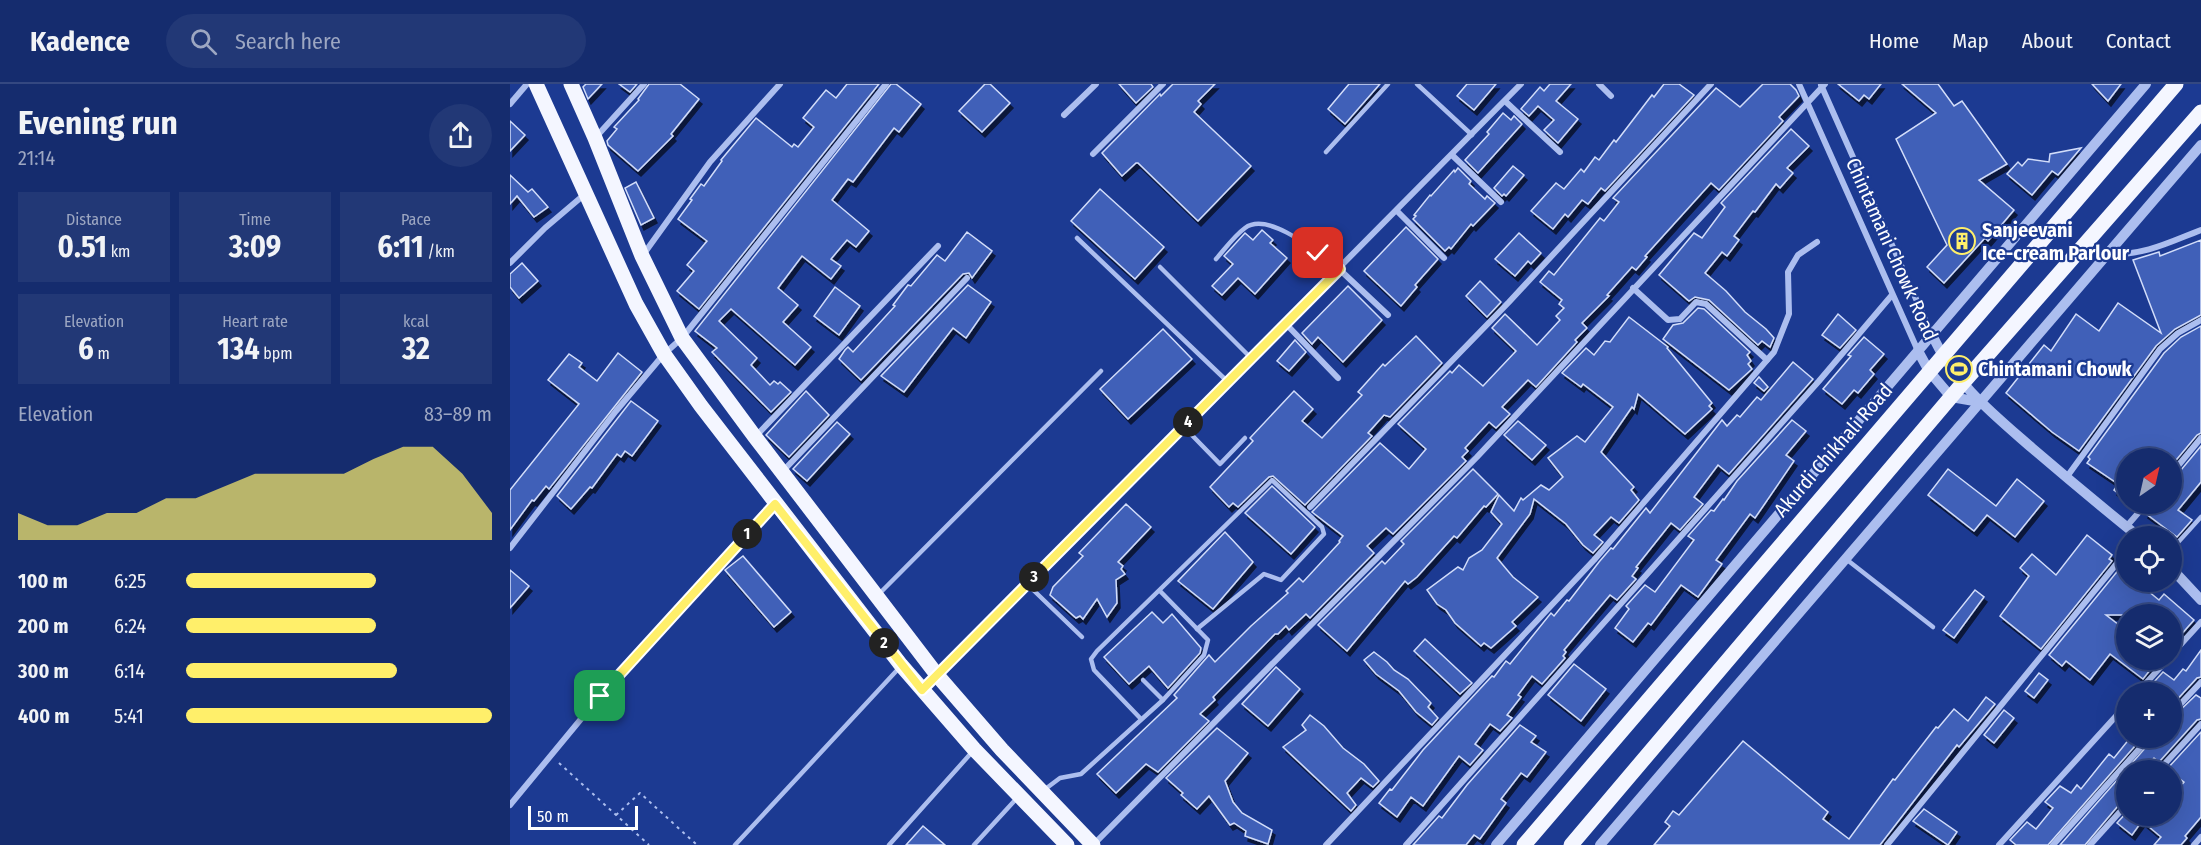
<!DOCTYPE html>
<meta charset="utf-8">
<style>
:root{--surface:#152c6e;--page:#223876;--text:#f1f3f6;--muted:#9da7c2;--line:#344881;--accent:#ffef6a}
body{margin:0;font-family:"Fira Sans Condensed",sans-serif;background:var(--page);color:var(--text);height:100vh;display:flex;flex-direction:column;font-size:22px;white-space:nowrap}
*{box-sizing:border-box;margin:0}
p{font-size:20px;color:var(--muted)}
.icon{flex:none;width:33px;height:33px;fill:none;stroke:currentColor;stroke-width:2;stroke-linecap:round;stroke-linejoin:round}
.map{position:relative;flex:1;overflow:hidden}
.drawer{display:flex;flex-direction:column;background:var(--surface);width:510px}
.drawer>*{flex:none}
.needle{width:39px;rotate:34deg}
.tools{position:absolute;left:1606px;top:364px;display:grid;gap:12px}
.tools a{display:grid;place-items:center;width:66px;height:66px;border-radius:50%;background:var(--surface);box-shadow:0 6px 24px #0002,0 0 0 2px var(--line);font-size:30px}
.scale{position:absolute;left:18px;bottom:15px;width:110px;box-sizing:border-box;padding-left:6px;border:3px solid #fff;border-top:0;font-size:16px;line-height:21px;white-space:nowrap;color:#fff;-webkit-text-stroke:4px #1c3a92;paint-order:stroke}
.pin{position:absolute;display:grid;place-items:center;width:51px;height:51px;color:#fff;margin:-26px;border-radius:12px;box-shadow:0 3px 9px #0006}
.km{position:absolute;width:30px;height:30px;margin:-15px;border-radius:50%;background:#222;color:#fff;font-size:16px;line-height:30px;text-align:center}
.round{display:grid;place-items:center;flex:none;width:63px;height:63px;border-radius:32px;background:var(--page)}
.overview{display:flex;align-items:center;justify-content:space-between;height:102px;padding:0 18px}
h1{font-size:33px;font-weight:700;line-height:45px}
.metrics{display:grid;grid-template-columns:repeat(3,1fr);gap:9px;height:102px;padding:6px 18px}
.metrics div{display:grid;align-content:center;border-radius:0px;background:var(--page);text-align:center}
.metrics b{font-size:30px;font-weight:700}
.metrics small{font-size:16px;font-weight:400}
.metrics p{font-size:16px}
.chart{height:168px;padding:12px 18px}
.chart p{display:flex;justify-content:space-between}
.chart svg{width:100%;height:108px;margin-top:6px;fill:var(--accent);opacity:.7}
ul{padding:0 18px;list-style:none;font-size:20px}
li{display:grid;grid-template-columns:96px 72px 1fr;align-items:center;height:45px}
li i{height:15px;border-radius:8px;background:var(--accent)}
header{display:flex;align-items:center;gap:36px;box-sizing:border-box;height:84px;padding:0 30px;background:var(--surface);border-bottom:2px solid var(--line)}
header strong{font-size:28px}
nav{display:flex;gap:33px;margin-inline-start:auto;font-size:21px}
.search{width:420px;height:54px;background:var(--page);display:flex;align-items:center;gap:15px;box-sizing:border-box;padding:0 21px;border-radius:33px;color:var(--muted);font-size:22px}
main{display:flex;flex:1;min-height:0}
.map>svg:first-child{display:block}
</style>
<header>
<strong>Kadence</strong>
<div class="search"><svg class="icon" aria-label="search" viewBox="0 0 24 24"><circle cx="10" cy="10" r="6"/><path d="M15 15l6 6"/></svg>Search here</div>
<nav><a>Home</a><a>Map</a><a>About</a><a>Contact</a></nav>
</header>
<main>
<section class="drawer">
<div class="overview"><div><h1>Evening run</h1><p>21:14</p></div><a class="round"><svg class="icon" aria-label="share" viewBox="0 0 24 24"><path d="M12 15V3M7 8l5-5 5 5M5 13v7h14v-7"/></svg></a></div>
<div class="metrics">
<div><p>Distance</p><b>0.51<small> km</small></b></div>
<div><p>Time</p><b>3:09</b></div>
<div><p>Pace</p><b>6:11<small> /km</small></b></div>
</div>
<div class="metrics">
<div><p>Elevation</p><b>6<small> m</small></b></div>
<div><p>Heart rate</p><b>134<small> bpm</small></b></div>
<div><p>kcal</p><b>32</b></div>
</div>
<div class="chart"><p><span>Elevation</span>83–89 m</p>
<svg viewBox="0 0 160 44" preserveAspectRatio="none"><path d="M0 44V33L10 38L20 38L30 33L40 33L50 27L60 27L70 22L80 17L90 17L100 17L110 17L120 11L130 6L140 6L150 17L160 33V44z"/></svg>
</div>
<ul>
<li><b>100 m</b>6:25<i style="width:62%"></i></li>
<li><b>200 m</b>6:24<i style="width:62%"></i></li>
<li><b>300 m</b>6:14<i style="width:69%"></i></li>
<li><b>400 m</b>5:41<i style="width:100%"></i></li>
</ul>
</section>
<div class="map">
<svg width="1691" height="761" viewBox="0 0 1691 761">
<defs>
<filter id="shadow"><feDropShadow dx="3" dy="5" stdDeviation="0" flood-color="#0009"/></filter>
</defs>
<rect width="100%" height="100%" fill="#1c3a92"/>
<!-- building -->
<g fill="#4060b8" stroke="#d2ddfa" stroke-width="1.5" filter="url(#shadow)">
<polygon points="76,0 92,0 78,15 73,3"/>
<polygon points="109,0 127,0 120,8"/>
<polygon points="139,0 170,0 189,15 161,50 163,52 128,87 98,61 97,57 107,45 104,43 129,16 128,15"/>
<polygon points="337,0 369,0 189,225 167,207 184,187 177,181 197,157 168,135 182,116 180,115 191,100 194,102 212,77 211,76 246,34 282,63 284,60 288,63 304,43 293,34 316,6 326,14"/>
<polygon points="381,0 386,0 411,20 389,48 384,44 343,98 338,95 322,116 359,147 346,163 337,156 321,175 331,182 321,195 292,172 268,204 288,221 273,238 301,263 285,281 221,225 209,237 247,274 241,281 260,301 264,297 268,300 270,298 281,308 261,328 202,268 207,264 185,247"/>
<polygon points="475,0 480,0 500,19 472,48 449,27"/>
<polygon points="609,0 641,0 643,3 626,19"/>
<polygon points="663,0 705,0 688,17 691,20 684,28 741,82 688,137 628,79 626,79 612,92 592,69 650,10 651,12"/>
<polygon points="839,0 870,0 835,40 818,25"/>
<polygon points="957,0 986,0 964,26 947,12"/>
<polygon points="1040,0 1061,0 1046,17 1068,35 1048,59 1034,46 1044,36 1028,22 1019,32 1011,25 1030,3 1034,7"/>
<polygon points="1154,0 1169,0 1184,11 1095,107 1091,104 1078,120 1072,116 1058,133 1055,130 1043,145 1021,127 1046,99 1054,105 1071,85 1074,88 1085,73 1089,76 1104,56 1106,58 1142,11 1144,13"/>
<polygon points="1253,0 1280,0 1286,6 1289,12 1269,33 1273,37 1209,106 1201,99 1135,172 1137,173 1126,186 1122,183 1097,211 1099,212 1072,239 1077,244 1065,256 1067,258 1026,303 1018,296 992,323 1000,330 986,344 979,338 955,364 958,367 952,373 956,377 883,450 876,444 857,462 864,469 800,534 796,530 779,546 776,542 768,550 765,550 703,613 705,616 690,630 699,637 648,688 636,680 606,709 587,690 667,614 664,611 699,571 705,578 741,542 778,509 776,507 789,494 793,498 830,458 829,457 833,452 802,428 870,359 899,385 916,365 888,340 940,287 942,289 949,281 973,302 1006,267 982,244 995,230 1027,261 1050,236 1046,232 1054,224 1049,220 1052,216 1030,198 1039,187 1044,191 1090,134 1094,137 1109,118 1103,114 1206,4 1230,23"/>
<polygon points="1328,0 1371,0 1359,15 1354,11 1349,17"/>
<polygon points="1392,0 1428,0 1444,22 1452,17 1497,80 1469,96 1504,126 1478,157 1475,154 1434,199 1417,183 1437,161 1386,55 1426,29"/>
<polygon points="1582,0 1611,0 1598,17"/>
<polygon points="993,29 1001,36 1004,32 1012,40 968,89 955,76 979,50 977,48"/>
<polygon points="0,37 15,51 0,67"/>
<polygon points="1281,45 1299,62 1277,84 1283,89 1270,104 1266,100 1245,128 1243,127 1224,152 1229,156 1217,172 1212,168 1195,189 1216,207 1235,228 1256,245 1264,254 1260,263 1252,257 1248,261 1199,216 1185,213 1179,217 1149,191 1184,149 1192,154 1215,123 1211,119"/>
<polygon points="1571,64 1548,91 1542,87 1522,111 1497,90 1508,78 1512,82 1518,75 1539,78 1540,70"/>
<polygon points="1003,82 1014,91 996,112 994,110 992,112 984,104"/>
<polygon points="948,84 961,97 959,100 975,115 977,112 985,119 963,142 961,140 941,165 939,163 935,167 903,135 906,132 904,131 920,111 921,112 944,86 945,88"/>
<polygon points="0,91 18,108 22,105 38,123 24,133 7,112 0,120"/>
<polygon points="126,98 144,134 131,141 115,104"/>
<polygon points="590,105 654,163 625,195 561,137"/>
<polygon points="896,143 928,175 905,201 907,203 891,222 854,187"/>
<polygon points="752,146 763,156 760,159 777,174 745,210 728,194 712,211 702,202 723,180 714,172 735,149 743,156"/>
<polygon points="457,148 482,167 462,194 459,189 453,190 351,296 329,275 335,266 338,263 343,268 385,222 383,221 398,201 401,202 427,171 435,177"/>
<polygon points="1009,149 1031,169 1021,180 1018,177 1005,192 985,175"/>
<polygon points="1691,156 1691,231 1665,245 1646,262 1569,367 1542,348 1496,309 1534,261 1541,267 1566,230 1589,247 1608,219 1651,249 1623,176 1649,168 1650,172"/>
<polygon points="12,179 28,197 9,214 0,203 0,190"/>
<polygon points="970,197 991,218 977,233 956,212"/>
<polygon points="458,201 481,218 456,254 443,244 394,308 371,292"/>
<polygon points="838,202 872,236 833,278 808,253 802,260 792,249"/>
<polygon points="325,203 350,222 329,251 304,232"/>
<polygon points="1188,224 1194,225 1240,268 1237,271 1241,277 1238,280 1242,285 1219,306 1153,255 1163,241 1173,239"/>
<polygon points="1328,230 1346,246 1330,264 1312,251"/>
<polygon points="1119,233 1158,263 1157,264 1202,319 1199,322 1202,325 1175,350 1128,310 1124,325 1122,323 1091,368 1124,403 1121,406 1129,416 1109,439 1101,433 1084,451 1093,458 1083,469 1073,461 1056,440 1024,415 1020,430 987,474 1003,493 1028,513 1002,538 1006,542 981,564 974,559 971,562 945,539 936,526 927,520 917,506 948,483 953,486 959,474 972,466 992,440 981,428 989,411 1004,427 1011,414 1013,416 1031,401 1039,406 1053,393 1038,374 1067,352 1075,358 1103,323 1073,300 1071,303 1052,289 1076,264 1084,271 1095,257 1100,258"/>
<polygon points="1691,242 1691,349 1687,351 1662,381 1662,375 1617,375 1617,416 1604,406 1608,400 1577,379 1580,375 1578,373 1654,269 1671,253"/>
<polygon points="653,245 682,275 618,335 590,305"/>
<polygon points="906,252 932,279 880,333 874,331 858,349 862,352 795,421 763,392 759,393 728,423 723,419 719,423 700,403 743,357 740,354 784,307 803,325 792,337 812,354 852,311 848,308 873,280 875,282"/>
<polygon points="1354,253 1374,270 1360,286 1364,290 1348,309 1344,306 1332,320 1313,305 1341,272 1338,271"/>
<polygon points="785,256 796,268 779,287 767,277"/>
<polygon points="108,269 132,288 39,405 36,402 24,417 22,416 0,446 0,406 69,320 38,296 59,270 72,279 69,283 87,297"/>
<polygon points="1283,278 1303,295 1219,390 1208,381 1184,413 1193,420 1170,446 1161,439 1126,483 1128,484 1122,492 1126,495 1107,516 1100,511 1054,566 1056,568 1053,572 1055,574 1032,600 1022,592 1008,611 1011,613 997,631 1002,634 990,647 980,640 965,660 973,666 960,681 949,672 913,722 901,713 887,733 869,719 880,705 882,706 913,666 982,592 984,593 996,577 1000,580 1041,529 1044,532 1057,516 1059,517 1089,478 1101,464 1103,465 1136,424 1140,429 1212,336 1217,342 1227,331 1230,333 1247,313 1251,316"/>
<polygon points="1249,293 1258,303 1254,307 1244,299"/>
<polygon points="296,307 319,331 279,373 256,351"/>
<polygon points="121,317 148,337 122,372 115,367 111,373 107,370 82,404 80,403 61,425 47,412"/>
<polygon points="1282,336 1296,347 1276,371 1284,377 1245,434 1240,430 1206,476 1212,480 1188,513 1171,501 1141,541 1138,539 1123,558 1105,544 1119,525 1116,522 1135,501 1145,508 1184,456 1178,452 1201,426 1204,427 1213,415 1214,416 1227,397"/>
<polygon points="1008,337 1036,361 1022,376 994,351"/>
<polygon points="327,338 340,350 297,397 283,385"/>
<polygon points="1691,362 1691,398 1668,426 1682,436 1667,453 1635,429 1641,420 1662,420 1662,394 1666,392"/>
<polygon points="963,385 988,410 976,423 974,422 947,454 944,452 907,493 898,500 895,497 837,567 808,541 872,477 875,480 894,460 891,457"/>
<polygon points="1438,385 1486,422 1507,395 1534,417 1505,453 1477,431 1464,447 1418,411"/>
<polygon points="762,402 805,443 781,470 735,429"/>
<polygon points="616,420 641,443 608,478 613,482 611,485 615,490 606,496 607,519 597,533 587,515 573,535 570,532 566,534 540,511 543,503 573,472 569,469"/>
<polygon points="715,448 743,478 703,525 668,497"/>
<polygon points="1577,451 1602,471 1599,475 1602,477 1531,565 1490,532 1519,492 1510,484 1522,470 1546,491"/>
<polygon points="233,472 281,528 264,543 215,486"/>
<polygon points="1610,484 1617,490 1617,498 1627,498 1649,516 1654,510 1684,536 1662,561 1662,531 1596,531 1617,547 1617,576 1648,576 1633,595 1600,570 1580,596 1556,577 1552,582 1539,571"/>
<polygon points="0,486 19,502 0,524"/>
<polygon points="1465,506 1474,513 1444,554 1433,546"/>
<polygon points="642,528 653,539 662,530 691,564 690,569 658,604 639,582 619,600 594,573"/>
<polygon points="915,555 962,599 950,610 904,567"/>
<polygon points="1691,566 1691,593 1687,594 1662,621 1662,609 1634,609 1653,588 1664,596 1673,585 1676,587"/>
<polygon points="864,568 877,578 884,586 898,595 921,619 918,623 928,634 922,641 906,628 889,607 866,590 854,576"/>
<polygon points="1064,580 1096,605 1071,637 1038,611"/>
<polygon points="766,583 790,605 758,642 732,620"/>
<polygon points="1529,589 1538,596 1524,614 1515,607"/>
<polygon points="1686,611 1691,614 1691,635 1687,636 1649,678 1644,674 1634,687 1617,687 1617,715 1613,716 1575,761 1550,761 1644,654 1662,654 1662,634"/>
<polygon points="1476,613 1485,620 1449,663 1447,661 1370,761 1144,761 1160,742 1155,738 1163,727 1169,731 1233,657 1318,728 1313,735 1339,755 1383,695 1385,696 1426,643 1428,644 1444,625 1458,637"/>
<polygon points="1494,626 1504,634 1484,659 1474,651"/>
<polygon points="800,631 814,642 833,664 854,680 869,697 863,703 851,694 837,709 846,721 841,727 773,663 796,646 792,641"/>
<polygon points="1010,641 1026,652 1021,658 1036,668 1017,693 1011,689 991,715 996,719 970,755 964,751 956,761 903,761 929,732 932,734 957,701"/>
<polygon points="707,644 738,669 715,697 723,718 732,729 762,746 758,760 735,752 736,747 724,739 720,741 699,712 687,725 671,711 673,709 656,694"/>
<polygon points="1691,648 1691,733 1675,752 1677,754 1671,761 1644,761 1651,753 1632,737 1622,751 1607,739 1617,728 1617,732 1662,732 1662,712 1674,698 1657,685"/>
<polygon points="1620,654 1632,654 1538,761 1506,761 1500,756 1517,738 1526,745 1543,724 1535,718 1550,702 1561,709 1567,701 1571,705 1599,670 1604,674"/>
<polygon points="1414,725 1447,748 1438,761 1403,737"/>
<polygon points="413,742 435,761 396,761"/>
</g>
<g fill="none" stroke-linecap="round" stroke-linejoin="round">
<!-- path -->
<g stroke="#acbeef" stroke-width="2" stroke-dasharray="3 4.5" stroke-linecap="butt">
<polyline points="49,679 139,761"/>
<polyline points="106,731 130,709 187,761"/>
</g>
<!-- service -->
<g stroke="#acbeef" stroke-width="4.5">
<polyline points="907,0 962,51"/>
<polyline points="816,68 878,0"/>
<polyline points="567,154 718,298"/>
<path d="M706,175C715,165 724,152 735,144C759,126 810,171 829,185"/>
<polyline points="650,183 741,274"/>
<polyline points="673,342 710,380 735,354"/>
<polyline points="1662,465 1691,433"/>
<polyline points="1336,475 1423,543"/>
<polyline points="517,500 572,553"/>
<polyline points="368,511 591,287"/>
<polyline points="633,596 653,616"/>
<polyline points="631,635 584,586 581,575 587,567 762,396 812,443 814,450 771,496 754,490 687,545"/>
<polyline points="534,706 550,694 571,690 653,616 694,571 698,556 650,507"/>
<polyline points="225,761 390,583"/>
<polyline points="379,761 463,667"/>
<polyline points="464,761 507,714"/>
</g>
<!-- minor -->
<g stroke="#acbeef" stroke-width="6">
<polyline points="1089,0 1101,12"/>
<polyline points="1289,0 1408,267"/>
<polyline points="1311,1 1422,251"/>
<polyline points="995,17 1050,68"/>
<polyline points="0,20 17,0"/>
<polyline points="554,31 586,0"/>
<polyline points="86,53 134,0"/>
<polyline points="583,70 653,0"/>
<polyline points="942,71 991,118"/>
<polyline points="887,127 934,174"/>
<polyline points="133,171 200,78 270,0"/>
<path d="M1597,171C1638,170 1655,160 1691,146"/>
<polyline points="0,179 35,144 75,110"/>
<polyline points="829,185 878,231"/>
<polyline points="1123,204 1158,236 1170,235 1186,218 1196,220 1257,276"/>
<polyline points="776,240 828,294"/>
<polyline points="245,353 428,162"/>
<polyline points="273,387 457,194"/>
<polyline points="1662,389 1691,354"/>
<polyline points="1556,394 1650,265 1668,249 1691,236"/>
<polyline points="800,423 999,218 1201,0"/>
<polyline points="1616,443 1636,420"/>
<polyline points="0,464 106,327 154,270 172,254 376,0"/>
<polyline points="1662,570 1691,538"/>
<polyline points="412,605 1011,0"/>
<polyline points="1627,609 1657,576"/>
<polyline points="1662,629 1691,598"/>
<polyline points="1648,687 1691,640"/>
<polyline points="0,721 90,612 265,420"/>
<polyline points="583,761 967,373 1315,0"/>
<polyline points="816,761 1084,476 1264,268 1279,230 1278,188 1288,171 1307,158"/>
<polyline points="896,761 1309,297 1382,211"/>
<polyline points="1377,761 1617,467"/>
<polyline points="1489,761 1617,620"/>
<polyline points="1543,761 1639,654"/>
<polyline points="1580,761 1617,720"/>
<polyline points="1684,761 1691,753"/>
</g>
<!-- tertiary -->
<g stroke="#acbeef" stroke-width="10">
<path d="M1422,251C1445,300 1482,329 1522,364C1557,394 1593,424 1629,453"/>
<polyline points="1408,267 1419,287 1441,313 1470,318"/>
<polyline points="1662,485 1691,516"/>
<polyline points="986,761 1636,0"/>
<polyline points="1090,761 1691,61"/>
</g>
<!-- primary -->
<g stroke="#f4f6ff" stroke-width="15">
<polyline points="26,0 126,220 154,270 191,322 391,581 464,665 557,761"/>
<polyline points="61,0 85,54 132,172 172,254 245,353 427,591 492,666 583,761"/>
<polyline points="1014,761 1666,0"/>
<polyline points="1061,761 1452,300 1691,28"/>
</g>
</g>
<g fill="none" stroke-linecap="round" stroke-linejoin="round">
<defs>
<polyline id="route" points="90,612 265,420 412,606 830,185 808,169"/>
</defs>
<!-- route casing -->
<use href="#route" stroke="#fff" stroke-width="12"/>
<!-- route -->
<use href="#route" stroke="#ffef6a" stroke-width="8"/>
</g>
<!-- icons -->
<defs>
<symbol id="building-ring" viewBox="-11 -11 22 22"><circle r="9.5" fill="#1c3a92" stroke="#ffef6a" stroke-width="1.5"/><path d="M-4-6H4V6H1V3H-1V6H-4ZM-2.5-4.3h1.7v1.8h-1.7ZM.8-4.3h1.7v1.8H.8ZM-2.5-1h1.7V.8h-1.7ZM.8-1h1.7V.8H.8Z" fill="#ffef6a"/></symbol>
<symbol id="stadium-ring" viewBox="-11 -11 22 22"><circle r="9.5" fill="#1c3a92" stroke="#ffef6a" stroke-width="1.5"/><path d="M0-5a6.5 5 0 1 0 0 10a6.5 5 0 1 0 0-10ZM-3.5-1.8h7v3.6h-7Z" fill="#ffef6a"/></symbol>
</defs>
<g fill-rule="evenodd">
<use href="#building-ring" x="1437" y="142" width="30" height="30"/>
<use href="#stadium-ring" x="1434" y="270" width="30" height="30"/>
</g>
<g text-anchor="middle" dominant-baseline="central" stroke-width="4.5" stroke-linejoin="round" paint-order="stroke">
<!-- poi labels -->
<g font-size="20" font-weight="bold" fill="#fff" stroke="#1c3a92" text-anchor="start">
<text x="1472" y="146">Sanjeevani<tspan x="1472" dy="23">Ice-cream Parlour</tspan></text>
<text x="1468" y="285">Chintamani Chowk</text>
</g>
<!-- street labels -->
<g font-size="20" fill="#fff" stroke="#1c3a92">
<text transform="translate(1382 165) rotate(66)">Chintamani Chowk Road</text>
<text transform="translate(1323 366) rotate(-49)">Akurdi Chikhali Road</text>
</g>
</g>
</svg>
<div class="tools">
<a><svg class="needle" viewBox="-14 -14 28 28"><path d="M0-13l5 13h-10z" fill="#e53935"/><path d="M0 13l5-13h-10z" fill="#9da7c2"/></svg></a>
<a><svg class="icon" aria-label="locate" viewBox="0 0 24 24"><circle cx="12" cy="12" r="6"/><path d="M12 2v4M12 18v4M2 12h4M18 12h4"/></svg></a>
<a><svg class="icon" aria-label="layers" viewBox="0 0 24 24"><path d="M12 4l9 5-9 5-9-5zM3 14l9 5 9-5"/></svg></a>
<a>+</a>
<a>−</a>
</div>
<div class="scale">50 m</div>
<div class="pin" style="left:90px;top:612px;background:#1e9e55"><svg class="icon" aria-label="arrive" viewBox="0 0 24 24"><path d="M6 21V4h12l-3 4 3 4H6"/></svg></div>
<div class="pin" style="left:808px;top:169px;background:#d93025"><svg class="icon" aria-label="check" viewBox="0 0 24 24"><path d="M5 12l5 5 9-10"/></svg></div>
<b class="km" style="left:237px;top:450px">1</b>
<b class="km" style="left:374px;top:559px">2</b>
<b class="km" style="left:524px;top:493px">3</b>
<b class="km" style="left:678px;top:338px">4</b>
</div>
</main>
